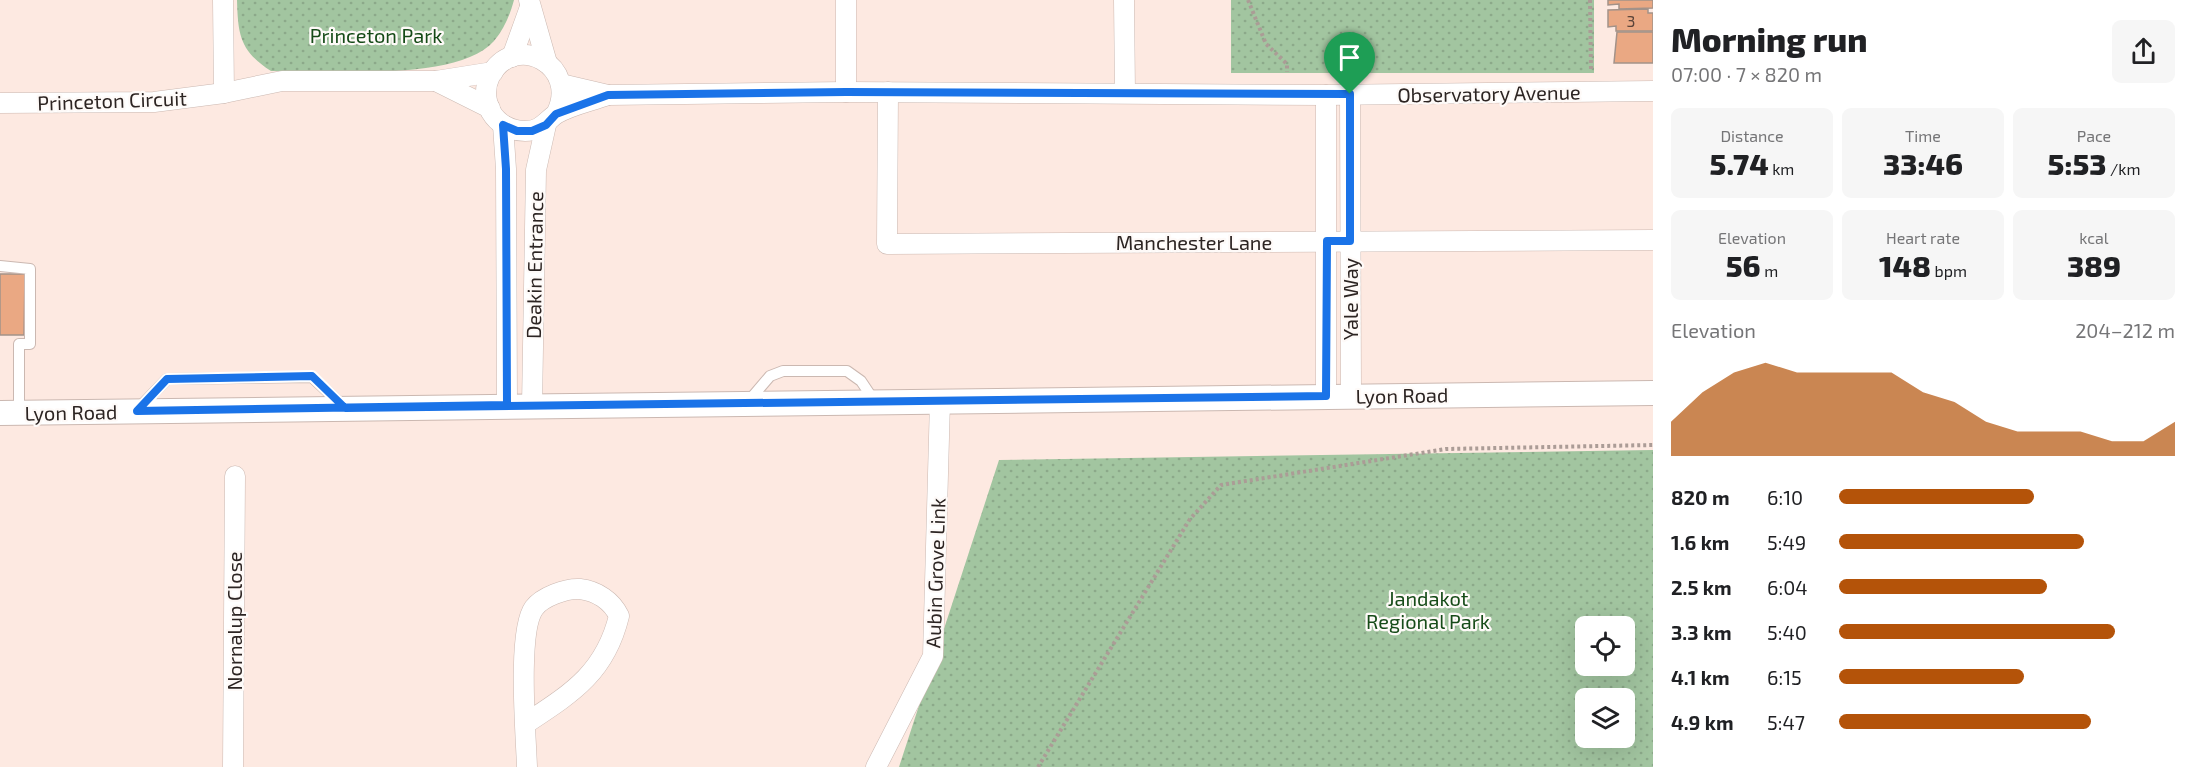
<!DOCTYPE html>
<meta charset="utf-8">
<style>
:root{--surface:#fff;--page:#f6f6f6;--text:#202124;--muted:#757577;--accent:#b45309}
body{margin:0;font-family:"Exo 2",sans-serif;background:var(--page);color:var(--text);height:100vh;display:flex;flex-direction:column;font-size:22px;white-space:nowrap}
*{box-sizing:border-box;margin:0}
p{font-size:20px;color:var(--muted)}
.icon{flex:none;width:33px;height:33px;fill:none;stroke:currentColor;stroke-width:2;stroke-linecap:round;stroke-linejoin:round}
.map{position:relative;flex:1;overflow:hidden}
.sheet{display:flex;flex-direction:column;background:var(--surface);width:540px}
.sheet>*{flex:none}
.controls{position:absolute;left:1575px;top:616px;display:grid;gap:12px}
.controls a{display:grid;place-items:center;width:60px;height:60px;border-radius:9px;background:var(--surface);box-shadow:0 6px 24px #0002;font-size:30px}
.pin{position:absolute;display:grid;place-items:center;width:51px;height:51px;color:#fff;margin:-62px -26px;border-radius:50% 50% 50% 0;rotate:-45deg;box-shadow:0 0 6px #0007}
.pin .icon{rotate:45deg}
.round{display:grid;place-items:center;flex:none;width:63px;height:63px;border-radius:9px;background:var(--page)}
.head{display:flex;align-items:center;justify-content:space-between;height:102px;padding:0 18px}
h1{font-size:33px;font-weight:800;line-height:45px}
.stats{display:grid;grid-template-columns:repeat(3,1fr);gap:9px;height:102px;padding:6px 18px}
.stats div{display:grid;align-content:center;border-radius:9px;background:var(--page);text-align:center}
.stats b{font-size:30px;font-weight:800}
.stats small{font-size:16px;font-weight:400}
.stats p{font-size:16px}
.chart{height:168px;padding:12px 18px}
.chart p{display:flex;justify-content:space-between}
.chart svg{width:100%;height:108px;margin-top:6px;fill:var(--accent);opacity:.7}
ul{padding:0 18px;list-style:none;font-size:20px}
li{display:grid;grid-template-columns:96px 72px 1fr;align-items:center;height:45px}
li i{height:15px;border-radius:8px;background:var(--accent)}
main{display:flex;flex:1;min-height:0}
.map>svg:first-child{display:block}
</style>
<main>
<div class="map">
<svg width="1653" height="767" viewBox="0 0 1653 767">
<defs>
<pattern id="grass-dots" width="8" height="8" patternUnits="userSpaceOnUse" patternTransform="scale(1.5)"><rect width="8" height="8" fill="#a2c5a0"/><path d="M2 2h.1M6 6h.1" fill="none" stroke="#8ca98a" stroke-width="1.8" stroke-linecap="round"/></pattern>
</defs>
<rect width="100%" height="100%" fill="#fde9e1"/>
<!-- grass -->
<g fill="url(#grass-dots)" fill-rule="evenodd">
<path d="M237,0H514C510,15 504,29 494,41C457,83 324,70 271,71C240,51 238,35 237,0Z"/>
<rect x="1231" y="0" width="363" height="73"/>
<path d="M1653,450V767H899L999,460ZM1586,627H1624V666H1586ZM1586,699H1624V738H1586Z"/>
</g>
<!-- building -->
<g fill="#eaa883" stroke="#a39289" stroke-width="1.5">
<polygon points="1608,0 1653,0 1653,8 1619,9 1619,4 1608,5"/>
<polygon points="1648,9 1648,13 1653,13 1653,31 1616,31 1616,26 1608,27 1608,10"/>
<polygon points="1617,32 1653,32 1653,63 1614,63"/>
<polygon points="0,274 25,274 24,335 0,335"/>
</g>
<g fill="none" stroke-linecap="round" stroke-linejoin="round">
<defs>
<g id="service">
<polyline points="0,266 30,269 30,344 19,344 19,413"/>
<polyline points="747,403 770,376 783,371 847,371 861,381 875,402"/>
<polyline points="139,408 167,379 312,377 342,405"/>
</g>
<g id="minor">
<polyline points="223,0 224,93"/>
<polyline points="529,0 547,63"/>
<polyline points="846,0 846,92"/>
<polyline points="1124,0 1125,92"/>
<polyline points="512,57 530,7"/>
<polyline points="436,81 490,108"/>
<polyline points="561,84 608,95 846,92 1326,95 1653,91"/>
<polyline points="888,92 887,244 1653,240"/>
<polyline points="1350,94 1351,396"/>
<polyline points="1326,95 1326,396"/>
<polyline points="0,103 154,102 224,93 282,81 436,81 493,72"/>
<path d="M556,114C581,66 515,30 490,76C484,88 485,100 491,112C498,124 511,131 525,131C541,131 545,122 556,114C571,105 592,101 608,95"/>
<polyline points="503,125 506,169 507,405"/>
<polyline points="532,406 536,170 546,125"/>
<path d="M525,724C572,693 605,673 619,616C612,601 597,591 580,589C566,588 542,597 534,608C517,631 526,736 527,767"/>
<polyline points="233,767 235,476"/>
<polyline points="876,767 933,656 940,401"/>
</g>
<polyline id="tertiary" points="0,413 1653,393"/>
</defs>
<!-- service casing -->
<use href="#service" stroke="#cbb8b1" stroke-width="12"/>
<!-- minor casing -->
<use href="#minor" stroke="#cbb8b1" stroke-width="21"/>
<!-- tertiary casing -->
<use href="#tertiary" stroke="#cbb8b1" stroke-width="26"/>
<!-- path -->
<g stroke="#ab9c96" stroke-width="4" stroke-dasharray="3 3" stroke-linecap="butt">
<polyline points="1248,0 1266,44 1287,64 1287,72"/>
<polyline points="1590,0 1591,70"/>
<polyline points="1038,767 1190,519 1221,485 1446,449 1653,445"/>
</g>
<!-- service -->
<use href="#service" stroke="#fff" stroke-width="10"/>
<!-- minor -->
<use href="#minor" stroke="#fff" stroke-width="20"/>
<!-- tertiary -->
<use href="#tertiary" stroke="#fff" stroke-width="24"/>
</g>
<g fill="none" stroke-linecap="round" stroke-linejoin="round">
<defs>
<polyline id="route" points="1350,94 846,92 608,95 556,114 546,125 532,131 517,131 503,125 506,169 507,405 137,411 167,379 312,376 345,408 1326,396 1327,241 1350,241 1350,94"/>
</defs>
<!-- route casing -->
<use href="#route" stroke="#fff" stroke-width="12"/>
<!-- route -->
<use href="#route" stroke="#1a73e8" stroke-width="8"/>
</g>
<g text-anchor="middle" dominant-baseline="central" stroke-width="4.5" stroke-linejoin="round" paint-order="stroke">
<!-- number labels -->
<g font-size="16" fill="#5c453a">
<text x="1631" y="20">3</text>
</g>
<!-- park labels -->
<g font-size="20" fill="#164b18" stroke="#fefaf8">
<text x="376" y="35">Princeton Park</text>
<text x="1428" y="598">Jandakot<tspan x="1428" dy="23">Regional Park</tspan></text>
</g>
<!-- street labels -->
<g font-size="20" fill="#2c2422" stroke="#fefaf8">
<text transform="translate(1489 93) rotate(-1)">Observatory Avenue</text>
<text transform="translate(112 100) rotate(-2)">Princeton Circuit</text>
<text x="1194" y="242">Manchester Lane</text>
<text transform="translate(534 265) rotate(-89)">Deakin Entrance</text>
<text transform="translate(1350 299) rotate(-90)">Yale Way</text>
<text transform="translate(1402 395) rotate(-1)">Lyon Road</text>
<text transform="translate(71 412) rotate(-1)">Lyon Road</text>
<text transform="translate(935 573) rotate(-88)">Aubin Grove Link</text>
<text transform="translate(234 621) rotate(-90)">Nornalup Close</text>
</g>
</g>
</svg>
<div class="controls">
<a><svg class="icon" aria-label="locate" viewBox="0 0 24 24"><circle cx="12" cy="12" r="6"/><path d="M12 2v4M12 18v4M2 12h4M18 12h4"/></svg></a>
<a><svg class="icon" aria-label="layers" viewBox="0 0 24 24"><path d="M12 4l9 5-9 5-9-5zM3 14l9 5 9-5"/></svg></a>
</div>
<div class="pin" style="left:1350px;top:94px;background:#1e9e55"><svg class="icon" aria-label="arrive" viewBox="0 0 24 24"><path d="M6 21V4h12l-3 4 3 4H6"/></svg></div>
</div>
<section class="sheet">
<div class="head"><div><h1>Morning run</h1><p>07:00 · 7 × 820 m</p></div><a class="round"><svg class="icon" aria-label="share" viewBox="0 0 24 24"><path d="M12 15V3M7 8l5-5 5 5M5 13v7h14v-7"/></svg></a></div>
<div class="stats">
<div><p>Distance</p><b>5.74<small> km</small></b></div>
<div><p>Time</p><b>33:46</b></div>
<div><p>Pace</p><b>5:53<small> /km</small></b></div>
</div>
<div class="stats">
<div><p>Elevation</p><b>56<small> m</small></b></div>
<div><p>Heart rate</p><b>148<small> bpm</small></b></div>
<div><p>kcal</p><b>389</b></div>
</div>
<div class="chart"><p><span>Elevation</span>204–212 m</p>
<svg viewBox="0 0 160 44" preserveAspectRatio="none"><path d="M0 44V30L10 18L20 10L30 6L40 10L50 10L60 10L70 10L80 18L90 22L100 30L110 34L120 34L130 34L140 38L150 38L160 30V44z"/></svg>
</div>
<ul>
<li><b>820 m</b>6:10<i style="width:58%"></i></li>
<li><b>1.6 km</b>5:49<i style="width:73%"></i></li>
<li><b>2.5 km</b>6:04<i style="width:62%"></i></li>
<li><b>3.3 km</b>5:40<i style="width:82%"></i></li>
<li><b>4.1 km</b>6:15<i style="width:55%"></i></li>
<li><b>4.9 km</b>5:47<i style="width:75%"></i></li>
</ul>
</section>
</main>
